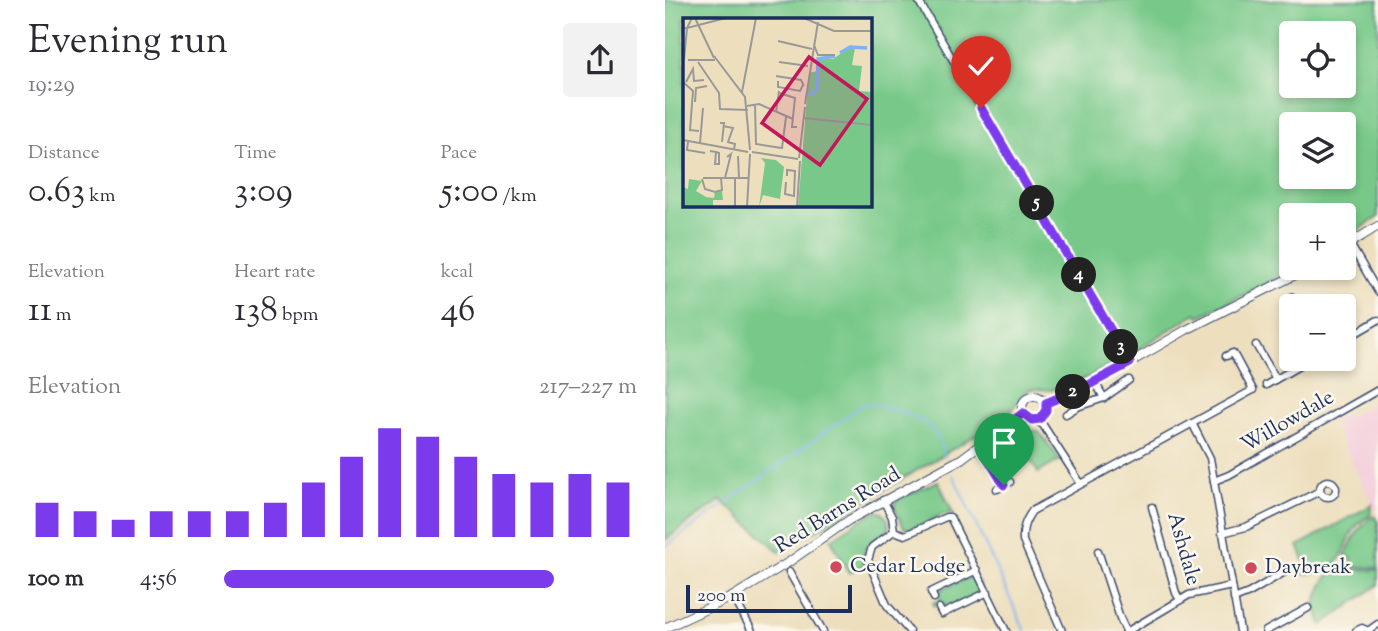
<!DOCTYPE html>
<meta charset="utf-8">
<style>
:root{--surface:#fff;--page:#f2f2f3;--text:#2b2b33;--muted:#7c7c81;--accent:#7c3aed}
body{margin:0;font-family:"Sorts Mill Goudy",serif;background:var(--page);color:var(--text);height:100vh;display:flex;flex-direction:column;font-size:26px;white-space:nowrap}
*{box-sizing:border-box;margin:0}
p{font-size:23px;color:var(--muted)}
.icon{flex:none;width:38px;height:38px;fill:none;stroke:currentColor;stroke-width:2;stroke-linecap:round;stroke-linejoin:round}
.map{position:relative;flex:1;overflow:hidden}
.details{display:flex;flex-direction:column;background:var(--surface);width:665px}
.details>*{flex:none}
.tools{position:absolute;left:614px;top:21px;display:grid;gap:14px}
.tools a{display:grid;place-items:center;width:77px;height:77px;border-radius:7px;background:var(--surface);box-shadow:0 4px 10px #0003;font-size:35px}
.scale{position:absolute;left:21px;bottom:18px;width:166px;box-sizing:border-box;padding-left:7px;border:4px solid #1b2f5e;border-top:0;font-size:19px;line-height:24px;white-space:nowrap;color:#1b2f5e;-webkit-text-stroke:5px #fbf7ec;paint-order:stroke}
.pin{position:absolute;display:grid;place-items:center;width:60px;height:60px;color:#fff;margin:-72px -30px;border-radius:50% 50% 50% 0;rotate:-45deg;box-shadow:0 0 7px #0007}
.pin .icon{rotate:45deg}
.km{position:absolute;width:35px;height:35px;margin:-18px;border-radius:50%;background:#222;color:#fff;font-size:19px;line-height:35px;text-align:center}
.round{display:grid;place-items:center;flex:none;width:74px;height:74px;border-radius:7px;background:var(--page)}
.head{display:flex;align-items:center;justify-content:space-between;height:119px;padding:0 28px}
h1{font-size:38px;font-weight:600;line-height:52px}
.figures{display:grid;grid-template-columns:repeat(3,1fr);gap:10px;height:119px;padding:7px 28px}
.figures div{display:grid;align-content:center}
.figures b{font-size:35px;font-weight:600}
.figures small{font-size:19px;font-weight:400}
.figures p{font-size:19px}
.chart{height:196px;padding:14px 28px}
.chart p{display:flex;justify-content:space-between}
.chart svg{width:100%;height:126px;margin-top:7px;stroke:var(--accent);stroke-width:6}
ul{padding:0 28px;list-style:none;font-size:23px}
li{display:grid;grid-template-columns:112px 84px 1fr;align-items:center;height:52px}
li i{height:18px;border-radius:9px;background:var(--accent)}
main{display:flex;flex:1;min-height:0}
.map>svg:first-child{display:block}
</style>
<main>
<section class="details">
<div class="head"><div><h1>Evening run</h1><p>19:29</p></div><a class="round"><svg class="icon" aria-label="share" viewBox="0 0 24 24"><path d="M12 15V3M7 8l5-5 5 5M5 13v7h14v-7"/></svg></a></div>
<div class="figures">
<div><p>Distance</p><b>0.63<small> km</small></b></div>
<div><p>Time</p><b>3:09</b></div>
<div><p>Pace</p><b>5:00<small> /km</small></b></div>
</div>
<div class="figures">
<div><p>Elevation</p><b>11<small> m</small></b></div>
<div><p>Heart rate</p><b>138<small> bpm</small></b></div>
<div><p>kcal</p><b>46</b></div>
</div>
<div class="chart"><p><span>Elevation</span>217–227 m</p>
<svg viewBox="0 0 160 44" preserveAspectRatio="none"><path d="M5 44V32M15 44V35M25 44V38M35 44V35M45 44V35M55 44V35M65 44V32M75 44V25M85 44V16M95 44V6M105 44V9M115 44V16M125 44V22M135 44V25M145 44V22M155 44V25"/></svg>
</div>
<ul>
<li><b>100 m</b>4:56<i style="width:80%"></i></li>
</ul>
</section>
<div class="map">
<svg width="713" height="631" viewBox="0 0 713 631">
<rect width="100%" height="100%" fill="#fbf7ec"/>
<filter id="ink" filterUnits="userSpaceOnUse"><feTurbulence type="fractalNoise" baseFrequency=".0143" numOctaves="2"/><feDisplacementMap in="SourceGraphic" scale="14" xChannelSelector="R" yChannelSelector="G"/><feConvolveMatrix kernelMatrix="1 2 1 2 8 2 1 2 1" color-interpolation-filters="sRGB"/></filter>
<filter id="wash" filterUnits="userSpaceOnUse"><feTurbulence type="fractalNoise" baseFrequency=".00686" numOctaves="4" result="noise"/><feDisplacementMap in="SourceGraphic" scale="28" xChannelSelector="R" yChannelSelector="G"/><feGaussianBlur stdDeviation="1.57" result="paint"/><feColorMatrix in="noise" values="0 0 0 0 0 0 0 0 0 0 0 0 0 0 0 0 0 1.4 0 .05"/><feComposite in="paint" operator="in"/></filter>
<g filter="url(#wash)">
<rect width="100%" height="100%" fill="#eddfbe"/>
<!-- built -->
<polygon fill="#f4cfdc" points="713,402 713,515 667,422 680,414 686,416"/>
<!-- green -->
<g fill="#78c989" stroke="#4a7c74" stroke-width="2" fill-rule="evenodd">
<path d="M0,0H713V217L679,240V215H626L628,268L597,286L534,316L531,313L456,360L419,379L386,390L366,389L361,391L341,417L115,552L56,500L0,540ZM19,19H205V205H19ZM626,33H679V86H626ZM626,124H679V177H626Z"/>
<polygon points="370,431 374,432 395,460 373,473 351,436"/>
<path d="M273,481L288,513C271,512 256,532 239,528L229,506L232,500Z"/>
<path d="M707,505L705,516C671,531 693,574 637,574L642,567L633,546Z"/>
<path d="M208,512H216L223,520L224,529C208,542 199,541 198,566L184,573L166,539Z"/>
<path d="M709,516L713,522V568L686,566L687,558L680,555C689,539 693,526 709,516Z"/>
<path d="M689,569L713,570V585L657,625L650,604C659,579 661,569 689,569Z"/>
<polygon points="308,576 315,584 314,593 284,608 277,602 270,606 268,603 275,600 275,590"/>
</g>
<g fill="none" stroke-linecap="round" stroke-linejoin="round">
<!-- stream -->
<g stroke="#80b3ed" stroke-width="2">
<polyline points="288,475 360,631"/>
<path d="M0,547L199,404C214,405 252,415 264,426C272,432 276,448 280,456"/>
</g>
</g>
</g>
<g filter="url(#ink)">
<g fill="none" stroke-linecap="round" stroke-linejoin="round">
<defs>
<g id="minor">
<polyline points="253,0 465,363"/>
<polyline points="685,244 713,292"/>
<polyline points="621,300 627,297 633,306"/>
<polyline points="679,340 713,320"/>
<polyline points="591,345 611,379"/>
<polyline points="430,382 439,398"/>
<polyline points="601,385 646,359"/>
<polyline points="401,414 412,407 439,398 464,380"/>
<polyline points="370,420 378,425 416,484"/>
<polyline points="527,423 545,458 575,631"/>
<polyline points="316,447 339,485"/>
<polyline points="549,481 564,475 713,390"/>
<circle cx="663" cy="489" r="8"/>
<polyline points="332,489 345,482"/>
<polyline points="218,500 227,517 229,531 207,547 203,560 222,605 244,631"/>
<polyline points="487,507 511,593 515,600"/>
<polyline points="229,531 240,535 281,517 285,517 341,631"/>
<polyline points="557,533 581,527 655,491"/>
<polyline points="433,551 455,618 461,631"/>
<polyline points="124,572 158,631"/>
<polyline points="68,596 87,631"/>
<polyline points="269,598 266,592 312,570"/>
<polyline points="569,599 584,593 623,570"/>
<polyline points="274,608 277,614 323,592"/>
<path d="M397,631L358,541C357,529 360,521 367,511L588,390L568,353L561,356"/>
<polyline points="463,631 524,595 567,586"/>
<polyline points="601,631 643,608"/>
<polyline points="691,631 697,628 703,631"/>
<polyline points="703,631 713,624"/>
</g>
<g id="tertiary">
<polyline points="679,247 713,226"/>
<circle cx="369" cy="408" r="12"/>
<polyline points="381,403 438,378 521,330 644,268"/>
<polyline points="0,628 67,597 124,562 184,520 296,459 358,413"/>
</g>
</defs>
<!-- minor casing -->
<use href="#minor" stroke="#3a496c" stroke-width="9"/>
<!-- tertiary casing -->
<use href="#tertiary" stroke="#3a496c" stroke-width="10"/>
<!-- minor -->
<use href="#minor" stroke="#fff" stroke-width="6"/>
<!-- tertiary -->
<use href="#tertiary" stroke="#fff" stroke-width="8"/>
</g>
</g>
<g fill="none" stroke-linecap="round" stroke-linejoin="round" filter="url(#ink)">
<defs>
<polyline id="route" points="316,108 465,363 418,388 381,403 381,410 375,419 367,420 358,413 316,447 339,485"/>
</defs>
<!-- route casing -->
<use href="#route" stroke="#fff" stroke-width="14"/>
<!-- route -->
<use href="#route" stroke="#7c3aed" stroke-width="9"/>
</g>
<!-- markers -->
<g fill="#d1495b" stroke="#fbf7ec" stroke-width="2.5">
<circle cx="171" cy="567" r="7"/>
<circle cx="586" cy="568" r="7"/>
</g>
<g text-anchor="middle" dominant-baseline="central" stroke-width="5" stroke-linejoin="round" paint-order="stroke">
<!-- street labels -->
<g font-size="21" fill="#1b2f5e" stroke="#fbf7ec">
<text transform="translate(623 422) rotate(-30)">Willowdale</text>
<text transform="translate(173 511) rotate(-32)">Red Barns Road</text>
<text transform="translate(518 549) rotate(74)">Ashdale</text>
</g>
<!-- poi labels -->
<g font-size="21" fill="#1b2f5e" stroke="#fbf7ec" text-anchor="start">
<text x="185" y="567">Cedar Lodge</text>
<text x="600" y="568">Daybreak</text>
</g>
</g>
<!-- overview -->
<g transform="translate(18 18)">
<rect width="189" height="189" fill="#eddfbe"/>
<path d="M166,30H172L169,47L179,48L176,73L189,74V189H115L126,55L134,53L135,41H150ZM78,140L93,142L101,149L97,181L80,177L76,189L82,145ZM6,161L19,163L13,173L23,179L31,180L32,174L39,173L40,182H30V189H0V169L5,171Z" fill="#78c989"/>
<path fill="none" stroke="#80b3ed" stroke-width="3.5" d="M157,35L167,29L184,30M125,77L134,72L135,41L152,38"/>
<path fill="none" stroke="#999998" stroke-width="2" d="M9,0L4,10L43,0M12,0L31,40M121,0L151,13H189M0,10H4L1,42M95,23L129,31M131,27L135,37H152M31,38L62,79L67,132M5,42H32M15,44L36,75L37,91L65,92M96,44L125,48M93,58L118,62L121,68M95,63V69L117,73L120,67M0,64L10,73L7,112L16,113M3,64L10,51L11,63L21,62M59,74L73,0M96,75L112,80L109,109H114M12,84L13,70L24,68M122,86L135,4M72,87L73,126L99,130L103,99M64,88L76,86L110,101M93,94L96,73M120,100L189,107M37,105H41L39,124M40,108L50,110L45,124L52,126L51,131M0,122L65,134M5,124L4,132L22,135M17,125L20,90M27,133L33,134L36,135V146H32L33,134M69,134L115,141M55,138L56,160M116,140L122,89M20,160H65M42,160L48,136L44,139M52,160V189M19,161L22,171L32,174L39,172L38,160M103,164L102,176L111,178L112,153L104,152V158M64,189L67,136M114,189L117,143"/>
<path fill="#c2185b" fill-opacity="0.15" stroke="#c2185b" stroke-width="3.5" d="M126,39L184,81L137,147L79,105Z"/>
<rect width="189" height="189" fill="none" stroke="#1b2f5e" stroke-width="3.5"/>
</g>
</svg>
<div class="tools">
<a><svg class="icon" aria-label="locate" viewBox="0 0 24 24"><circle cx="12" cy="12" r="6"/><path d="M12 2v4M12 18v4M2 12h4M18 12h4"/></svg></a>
<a><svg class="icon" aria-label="layers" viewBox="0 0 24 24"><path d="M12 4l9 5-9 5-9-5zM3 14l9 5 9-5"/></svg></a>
<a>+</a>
<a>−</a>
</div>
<div class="scale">200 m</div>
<div class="pin" style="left:339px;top:485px;background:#1e9e55"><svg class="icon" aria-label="arrive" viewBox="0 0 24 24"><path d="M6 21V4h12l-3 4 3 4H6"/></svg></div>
<div class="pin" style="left:316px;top:108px;background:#d93025"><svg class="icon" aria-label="check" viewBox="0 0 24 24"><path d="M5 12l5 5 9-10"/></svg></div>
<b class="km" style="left:408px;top:392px">2</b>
<b class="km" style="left:456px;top:347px">3</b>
<b class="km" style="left:414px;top:275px">4</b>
<b class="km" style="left:372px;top:203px">5</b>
</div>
</main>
